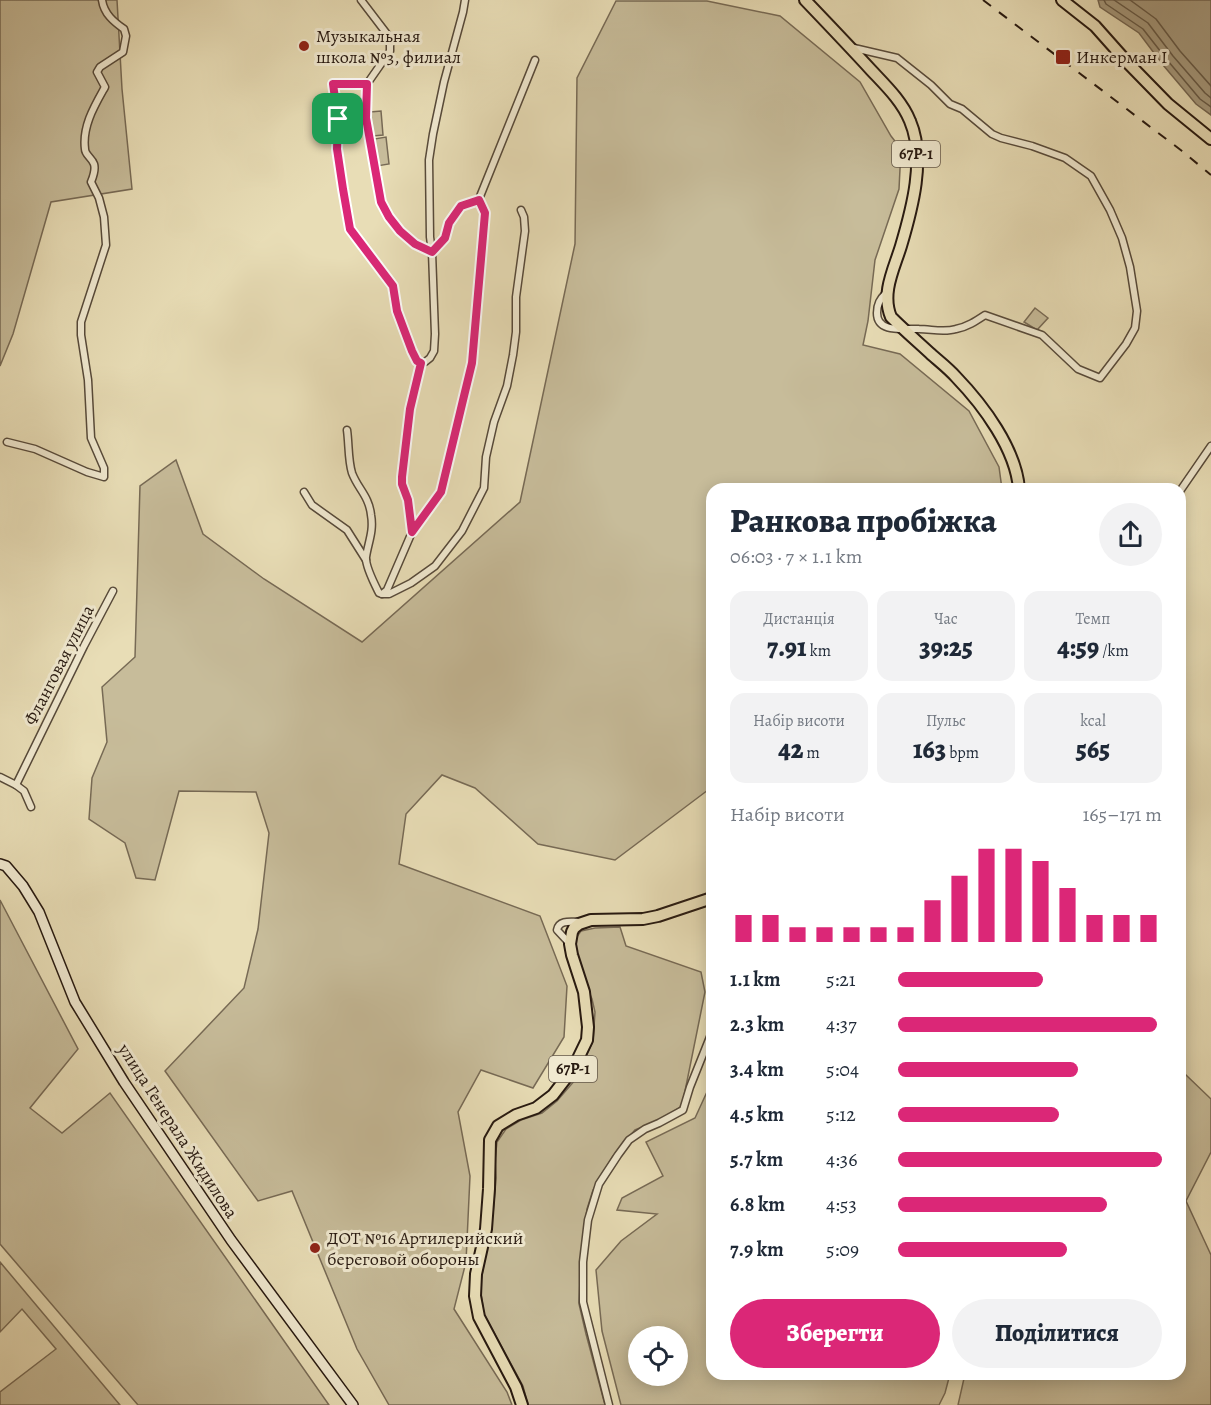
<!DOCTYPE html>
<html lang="uk">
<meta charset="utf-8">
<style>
:root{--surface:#fff;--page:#f2f2f3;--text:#1f2937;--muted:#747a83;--accent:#db2777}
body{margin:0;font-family:Alegreya,serif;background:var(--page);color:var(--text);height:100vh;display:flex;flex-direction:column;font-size:22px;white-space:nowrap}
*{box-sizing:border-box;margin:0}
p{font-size:20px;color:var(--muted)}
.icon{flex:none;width:33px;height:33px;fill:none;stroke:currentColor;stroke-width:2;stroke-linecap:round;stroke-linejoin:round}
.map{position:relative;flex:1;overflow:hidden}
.details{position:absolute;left:706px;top:483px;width:480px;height:897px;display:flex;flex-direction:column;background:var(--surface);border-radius:18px;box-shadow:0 3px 15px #0003}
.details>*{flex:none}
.tools{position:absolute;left:628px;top:1326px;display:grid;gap:12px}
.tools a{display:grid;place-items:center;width:60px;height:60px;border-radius:50%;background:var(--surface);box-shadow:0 3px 15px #0003;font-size:30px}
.pin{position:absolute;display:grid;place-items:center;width:51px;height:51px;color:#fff;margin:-26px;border-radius:12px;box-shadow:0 3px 9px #0006}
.round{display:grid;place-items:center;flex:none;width:63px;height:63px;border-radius:32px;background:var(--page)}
.overview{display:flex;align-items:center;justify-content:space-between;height:102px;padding:0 24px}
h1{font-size:33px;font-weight:800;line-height:45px}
.figures{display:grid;grid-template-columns:repeat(3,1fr);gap:9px;height:102px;padding:6px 24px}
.figures div{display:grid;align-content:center;border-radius:15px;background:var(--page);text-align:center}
.figures b{font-size:26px;font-weight:800}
.figures small{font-size:16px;font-weight:400}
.figures p{font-size:16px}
.chart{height:168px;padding:12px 24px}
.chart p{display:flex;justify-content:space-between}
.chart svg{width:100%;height:108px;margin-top:6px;stroke:var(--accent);stroke-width:6}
.primary-button{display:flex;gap:12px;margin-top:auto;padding:12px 24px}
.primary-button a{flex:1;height:69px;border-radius:36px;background:var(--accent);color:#fff;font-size:24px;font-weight:800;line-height:69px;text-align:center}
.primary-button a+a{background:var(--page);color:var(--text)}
ul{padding:0 24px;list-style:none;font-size:20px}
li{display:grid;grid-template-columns:96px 72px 1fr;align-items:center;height:45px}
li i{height:15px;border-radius:8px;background:var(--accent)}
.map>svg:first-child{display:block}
</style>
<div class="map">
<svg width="1211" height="1405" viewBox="0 0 1211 1405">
<rect width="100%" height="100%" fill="#e8ddb6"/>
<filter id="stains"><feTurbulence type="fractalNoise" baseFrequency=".00333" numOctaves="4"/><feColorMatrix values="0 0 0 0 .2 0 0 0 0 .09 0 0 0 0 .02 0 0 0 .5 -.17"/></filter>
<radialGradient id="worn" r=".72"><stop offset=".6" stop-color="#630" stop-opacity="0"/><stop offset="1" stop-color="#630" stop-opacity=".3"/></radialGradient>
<!-- green -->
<g fill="#c7bc9a" stroke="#776a55" stroke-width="1.5" fill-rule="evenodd">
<polygon points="0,0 117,0 122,89 132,189 51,202 13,334 0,366"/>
<polygon points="616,1 707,1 780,16 860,82 891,136 901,149 899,189 875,260 868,321 863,345 900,354 969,411 999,467 1002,489 712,489 712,787 615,860 538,844 475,788 442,775 406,814 399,864 540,916 567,986 564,1037 533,1088 481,1070 458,1112 470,1176 466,1262 454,1309 507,1392 512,1405 389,1405 357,1349 292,1191 258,1201 165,1071 244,988 258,929 269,833 256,792 179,791 155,880 136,878 125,843 89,819 92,778 107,742 102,687 135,657 140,486 176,460 203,534 264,579 362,642 520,502 575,244 577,78"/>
<polygon points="381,111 383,135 373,136 370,112"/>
<polygon points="386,137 389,164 377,166 374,139"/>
<polygon points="1035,308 1048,318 1037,330 1024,322"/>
<polygon points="0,900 78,1049 30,1108 62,1133 110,1093 329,1405 138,1405 0,1244"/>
<polygon points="620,927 626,946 701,972 705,992 682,1106 662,1119 635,1130 613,1156 593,1190 587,1209 581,1256 579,1304 586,1334 605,1405 528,1405 523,1386 484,1314 480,1286 493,1214 496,1178 495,1160 497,1142 506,1129 521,1120 542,1113 557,1101 575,1080 593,1041 595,1012 592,999 574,958 576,938 581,931 595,928"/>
<polygon points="1186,1075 1211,1099 1211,1152 1186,1201 1211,1255 1211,1405 958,1405 965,1374 1180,1374 1180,1079"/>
<path d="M712,1081V1374H950L945,1393L939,1405H621L602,1331L596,1270L621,1241L657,1214L617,1210L622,1198L663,1176L646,1142L695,1118ZM639,1336H678V1376H639Z"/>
<polygon points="0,1262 120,1405 0,1405 0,1392 56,1349 22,1309 0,1332"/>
</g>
<!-- water -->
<polygon fill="#a69a7e" stroke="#736652" stroke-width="1.5" points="1098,0 1211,0 1211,115 1196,104 1163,65 1139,33 1100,7"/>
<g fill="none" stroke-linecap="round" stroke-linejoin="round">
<!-- shore -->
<g stroke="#665a47" stroke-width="1.5">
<polyline points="1104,0 1106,4 1143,29 1168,61 1200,99 1211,107"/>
<polyline points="1114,0 1148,23 1173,56 1205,93 1211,98"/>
<polyline points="1130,0 1156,19 1180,51 1211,86"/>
</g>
<defs>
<g id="street">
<polyline points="361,0 387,34 390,42 390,51 367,84 366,118 381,202 389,217 400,231 415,245 432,252"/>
<path d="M854,48L897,58L931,85L950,104L962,109L992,134L1001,138L1032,146L1065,158L1091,176L1110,210L1122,238L1130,267L1137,311L1135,328L1126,344L1100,378L1078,369L1042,335L985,315C976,321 967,327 956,329C944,333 931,329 919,329C905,328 877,334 877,313C877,304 880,299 886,293"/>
<polyline points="367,84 333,84 338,119 337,149 343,189 350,229 393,286 397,311 412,351 417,361 421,363"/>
<polyline points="432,252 445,239 449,223 461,206 479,199"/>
<path d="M347,430C349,444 348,460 352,473C358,489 369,496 371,515C374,531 368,543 366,557C365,566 375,585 379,593L382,594L387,590L412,532L441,492L472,363L484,230L485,213L479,199L535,60"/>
<path d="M7,442L35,449L87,472L104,477V468L91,438L88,380L81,335V322L106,245L104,217L99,198L91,182C93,177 96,170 94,164C92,158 85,155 85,149C82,126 95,105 105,87L97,72L100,67L123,52L126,36L124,29C114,22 104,14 102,0"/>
<polyline points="1180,491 1211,446"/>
<polyline points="304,492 312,505 347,530 366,560"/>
<polyline points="412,532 408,500 402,484 402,477 410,409 421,363 425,362 430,358 434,351 435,334 432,252 430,237 429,160 433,134 444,82 463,12 465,0"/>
<polyline points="382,594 389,594 411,583 435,566 462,531 484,488 486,457 494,422 507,386 513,355 516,332 516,297 525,231 524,217 521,210"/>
<polyline points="0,777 16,785 24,791 31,807"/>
<polyline points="16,785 84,646 113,591"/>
<path d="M570,944L557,930C559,919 572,922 581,922"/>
<polyline points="609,1405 583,1302 583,1262 588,1220 599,1184 618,1155 629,1140 645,1129 659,1123 683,1110 690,1087 712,1032"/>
</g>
<polyline id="secondary" points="0,864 6,866 23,886 39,912 75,1002 124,1082 231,1240 353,1405"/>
<g id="primary">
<path d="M805,0C827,23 849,46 871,70C885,85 902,101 910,121C926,158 912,209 901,246C894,269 881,293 891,317C904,330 918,342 932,355C940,362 949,369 956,377C983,405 1016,449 1019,489"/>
<polyline points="1062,0 1095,26 1127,62 1168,104 1211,139"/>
<polyline points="522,1405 516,1387 479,1317 475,1296 476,1274 486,1229 489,1189 490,1140 498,1126 516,1115 536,1108 553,1095 573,1069 587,1040 588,1027 584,992 572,955 570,944 572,932 574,928 579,924 591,920 643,919 658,916 712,898"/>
</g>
</defs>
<!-- street casing -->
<use href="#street" stroke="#574a3a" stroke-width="9"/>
<!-- secondary casing -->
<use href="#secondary" stroke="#271910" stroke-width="12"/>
<!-- primary casing -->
<use href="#primary" stroke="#271910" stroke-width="14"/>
<!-- street -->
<use href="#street" stroke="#f0e9d0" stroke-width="6"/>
<!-- secondary -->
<use href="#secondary" stroke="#f0e9d0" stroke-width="9"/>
<!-- primary -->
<use href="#primary" stroke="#e8ddb6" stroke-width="10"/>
<!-- rail -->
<polyline stroke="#271910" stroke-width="2" stroke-dasharray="10 10" stroke-linecap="butt" points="983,0 1182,151 1211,175"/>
</g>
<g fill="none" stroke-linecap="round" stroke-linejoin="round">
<defs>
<polygon id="route" points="333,84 367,84 366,118 381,202 389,217 400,231 415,244 432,252 445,238 449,223 461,206 479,200 485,213 472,363 464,396 441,492 412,532 408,500 402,484 402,477 410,409 421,363 417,361 412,351 397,311 393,286 350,229 343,189 337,149 338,119"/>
</defs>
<!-- route casing -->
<use href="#route" stroke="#fff" stroke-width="12"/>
<!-- route -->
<use href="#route" stroke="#db2777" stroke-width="8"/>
</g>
<!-- markers -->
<g fill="#8f2418" stroke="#f0e9d0" stroke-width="2">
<circle cx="304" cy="46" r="6"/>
<rect x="1055" y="49" width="16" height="16" rx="3"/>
<circle cx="315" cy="1248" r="6"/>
</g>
<g text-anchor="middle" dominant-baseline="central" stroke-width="6" stroke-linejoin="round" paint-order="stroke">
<!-- shield labels -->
<g fill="#f0e9d0" stroke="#63574a" stroke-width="1.5">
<rect x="892" y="141" width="48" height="26" rx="4.5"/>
<rect x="549" y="1056" width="48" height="26" rx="4.5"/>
</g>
<g font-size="16" font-weight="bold" fill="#271910">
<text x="916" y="154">67Р-1</text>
<text x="573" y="1069">67Р-1</text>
</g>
<!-- poi labels -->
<g font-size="18" fill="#271910" stroke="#f0e9d0" text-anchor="start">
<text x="316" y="36">Музыкальная<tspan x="316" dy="21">школа №3, филиал</tspan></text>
<text x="1076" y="57">Инкерман I</text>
<text x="327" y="1238">ДОТ №16 Артилерийский<tspan x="327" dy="21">береговой обороны</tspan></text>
</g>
<!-- street labels -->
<g font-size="18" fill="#271910" stroke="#f0e9d0">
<text transform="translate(59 665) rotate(-63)">Фланговая улица</text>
<text transform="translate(178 1131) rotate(57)">улица Генерала Жидилова</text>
</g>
</g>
<rect width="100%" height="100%" filter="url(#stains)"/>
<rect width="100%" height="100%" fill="url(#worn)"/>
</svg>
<div class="tools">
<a><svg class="icon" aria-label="locate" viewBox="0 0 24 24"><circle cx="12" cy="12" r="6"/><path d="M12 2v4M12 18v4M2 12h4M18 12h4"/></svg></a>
</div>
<div class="pin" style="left:338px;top:119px;background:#1e9e55"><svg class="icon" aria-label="arrive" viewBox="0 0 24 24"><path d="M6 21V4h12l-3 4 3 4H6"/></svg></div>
<section class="details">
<div class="overview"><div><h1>Ранкова пробіжка</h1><p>06:03 · 7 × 1.1 km</p></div><a class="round"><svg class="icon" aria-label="share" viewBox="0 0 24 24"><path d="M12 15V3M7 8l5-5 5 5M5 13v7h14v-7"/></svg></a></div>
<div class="figures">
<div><p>Дистанція</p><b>7.91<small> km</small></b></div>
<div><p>Час</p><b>39:25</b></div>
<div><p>Темп</p><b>4:59<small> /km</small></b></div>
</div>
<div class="figures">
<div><p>Набір висоти</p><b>42<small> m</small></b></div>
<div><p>Пульс</p><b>163<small> bpm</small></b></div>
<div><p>kcal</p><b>565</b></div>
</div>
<div class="chart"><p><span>Набір висоти</span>165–171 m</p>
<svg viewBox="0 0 160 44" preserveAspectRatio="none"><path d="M5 44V33M15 44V33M25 44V38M35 44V38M45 44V38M55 44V38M65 44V38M75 44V27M85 44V17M95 44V6M105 44V6M115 44V11M125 44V22M135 44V33M145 44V33M155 44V33"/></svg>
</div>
<ul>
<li><b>1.1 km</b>5:21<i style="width:55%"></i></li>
<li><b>2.3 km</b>4:37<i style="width:98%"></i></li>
<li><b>3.4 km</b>5:04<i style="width:68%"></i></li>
<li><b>4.5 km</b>5:12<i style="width:61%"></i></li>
<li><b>5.7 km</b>4:36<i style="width:100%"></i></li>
<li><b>6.8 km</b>4:53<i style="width:79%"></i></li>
<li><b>7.9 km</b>5:09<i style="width:64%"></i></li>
</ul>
<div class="primary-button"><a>Зберегти</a><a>Поділитися</a></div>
</section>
</div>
